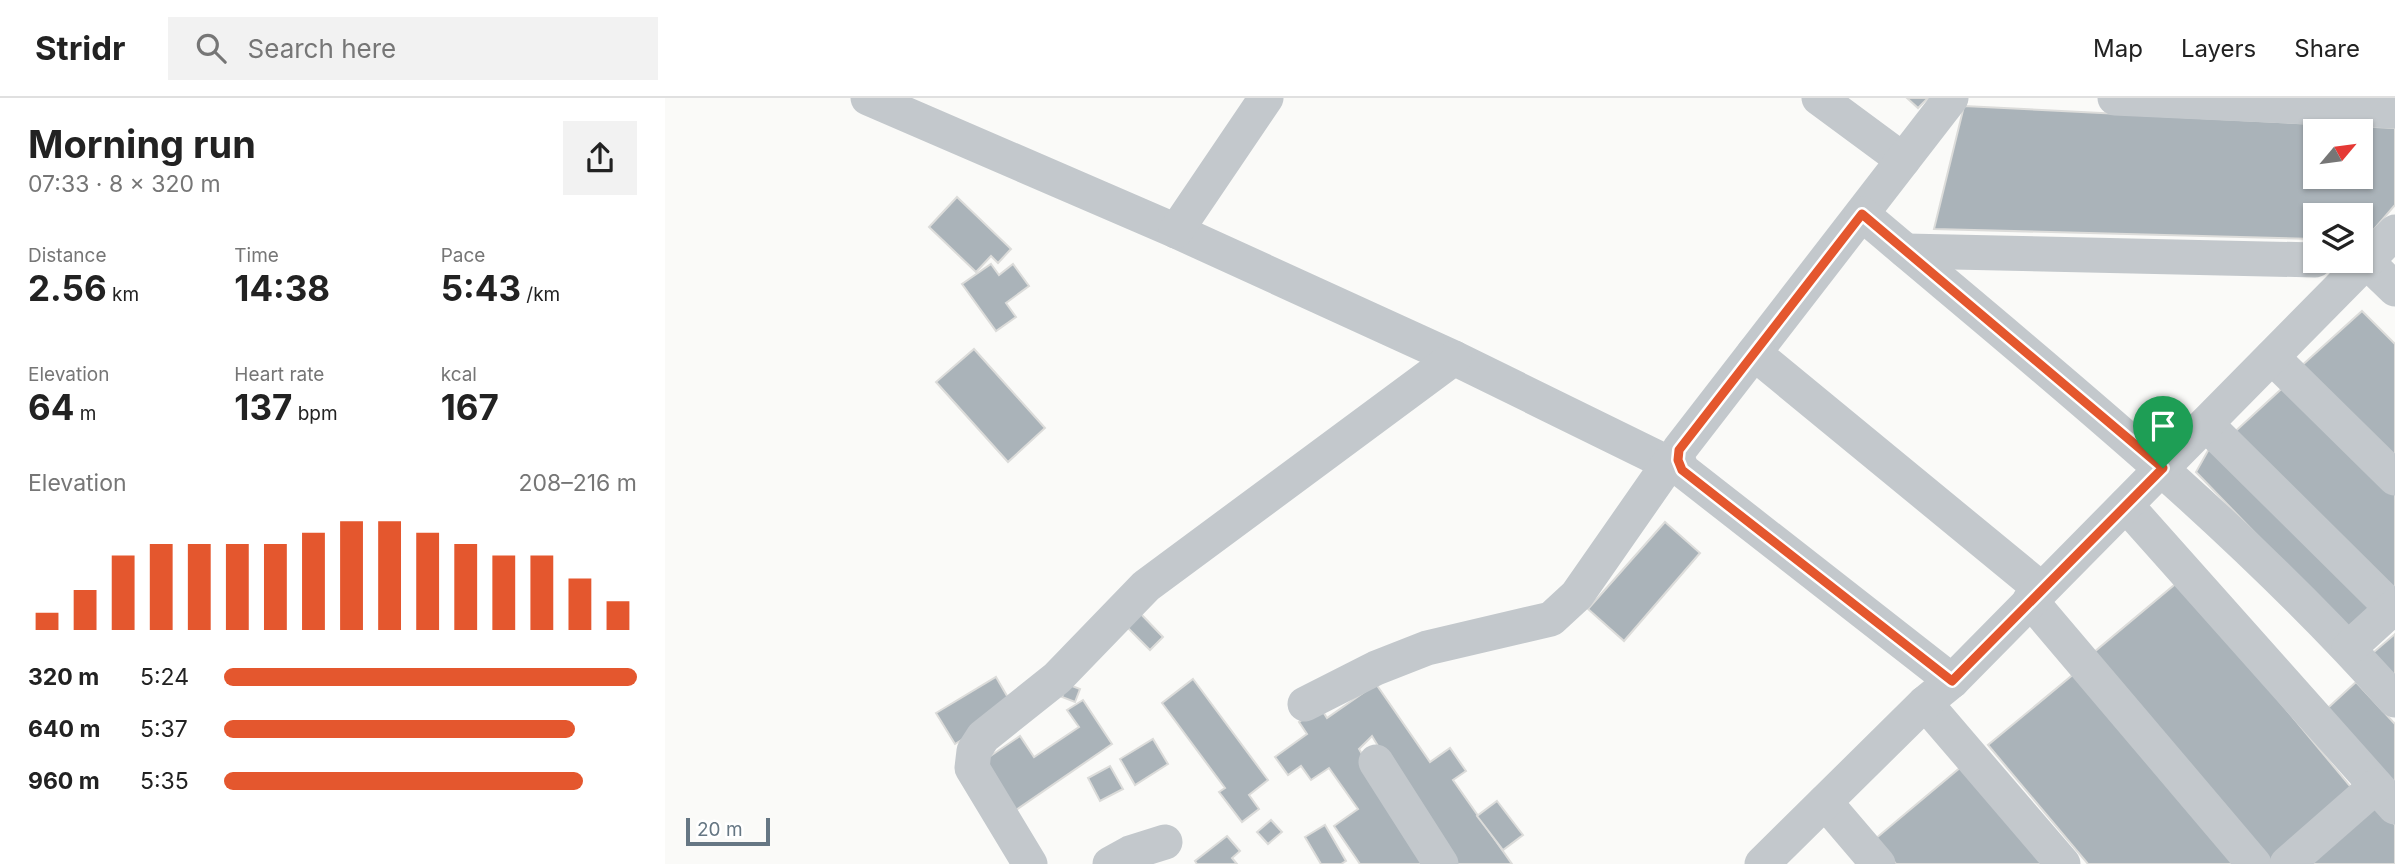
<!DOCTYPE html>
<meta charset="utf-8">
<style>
:root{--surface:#fff;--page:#f2f2f2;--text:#222;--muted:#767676;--line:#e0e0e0;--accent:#e4572e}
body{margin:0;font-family:Inter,sans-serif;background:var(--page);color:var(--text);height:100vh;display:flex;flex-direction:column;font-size:26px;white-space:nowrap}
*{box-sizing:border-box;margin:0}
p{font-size:23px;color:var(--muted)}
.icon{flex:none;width:38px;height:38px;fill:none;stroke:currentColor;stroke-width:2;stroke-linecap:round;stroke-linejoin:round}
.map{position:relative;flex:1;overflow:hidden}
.panel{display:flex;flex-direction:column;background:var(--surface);width:665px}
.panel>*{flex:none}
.needle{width:46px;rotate:61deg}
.tools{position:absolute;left:1638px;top:21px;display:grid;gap:14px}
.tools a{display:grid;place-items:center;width:70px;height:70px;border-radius:0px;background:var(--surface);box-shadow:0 2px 5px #0004;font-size:35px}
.scale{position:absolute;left:21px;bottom:18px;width:84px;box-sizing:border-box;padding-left:7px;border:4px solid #657683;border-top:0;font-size:19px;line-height:24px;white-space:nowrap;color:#657683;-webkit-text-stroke:5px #fff;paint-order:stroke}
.pin{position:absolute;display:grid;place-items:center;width:60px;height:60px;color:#fff;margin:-72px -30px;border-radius:50% 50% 50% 0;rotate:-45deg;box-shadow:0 0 7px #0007}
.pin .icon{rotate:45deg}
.round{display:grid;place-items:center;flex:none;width:74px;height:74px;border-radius:0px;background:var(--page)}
.headline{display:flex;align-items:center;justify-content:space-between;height:119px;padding:0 28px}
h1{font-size:38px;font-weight:700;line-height:52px}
.metrics{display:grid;grid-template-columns:repeat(3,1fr);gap:10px;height:119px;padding:7px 28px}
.metrics div{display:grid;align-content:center}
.metrics b{font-size:35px;font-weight:700}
.metrics small{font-size:19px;font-weight:400}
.metrics p{font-size:19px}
.chart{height:196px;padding:14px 28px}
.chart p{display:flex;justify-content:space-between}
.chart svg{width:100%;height:126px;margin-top:7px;stroke:var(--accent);stroke-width:6}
ul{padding:0 28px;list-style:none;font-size:23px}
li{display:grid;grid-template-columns:112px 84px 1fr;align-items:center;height:52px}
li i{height:18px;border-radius:9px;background:var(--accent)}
header{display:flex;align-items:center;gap:42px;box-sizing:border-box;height:98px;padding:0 35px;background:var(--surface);border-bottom:2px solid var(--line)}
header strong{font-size:33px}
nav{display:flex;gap:38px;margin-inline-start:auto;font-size:24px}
.search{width:490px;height:63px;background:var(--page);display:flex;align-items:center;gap:18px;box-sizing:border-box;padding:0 24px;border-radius:0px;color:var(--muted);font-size:26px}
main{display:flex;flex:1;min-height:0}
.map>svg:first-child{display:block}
</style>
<header>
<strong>Stridr</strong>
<div class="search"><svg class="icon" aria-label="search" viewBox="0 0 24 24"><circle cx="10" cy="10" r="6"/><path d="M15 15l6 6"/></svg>Search here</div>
<nav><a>Map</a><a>Layers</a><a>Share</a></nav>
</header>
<main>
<section class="panel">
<div class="headline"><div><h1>Morning run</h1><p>07:33 · 8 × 320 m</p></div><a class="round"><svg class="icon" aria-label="share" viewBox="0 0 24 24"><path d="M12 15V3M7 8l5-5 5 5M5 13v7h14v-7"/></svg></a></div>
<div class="metrics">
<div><p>Distance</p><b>2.56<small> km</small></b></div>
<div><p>Time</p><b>14:38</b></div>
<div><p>Pace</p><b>5:43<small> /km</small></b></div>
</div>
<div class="metrics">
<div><p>Elevation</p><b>64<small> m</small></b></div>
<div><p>Heart rate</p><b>137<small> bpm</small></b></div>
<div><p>kcal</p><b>167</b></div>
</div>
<div class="chart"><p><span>Elevation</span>208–216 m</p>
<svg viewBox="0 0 160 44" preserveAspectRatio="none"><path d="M5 44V38M15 44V30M25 44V18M35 44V14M45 44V14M55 44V14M65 44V14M75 44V10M85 44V6M95 44V6M105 44V10M115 44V14M125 44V18M135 44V18M145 44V26M155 44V34"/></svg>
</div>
<ul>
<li><b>320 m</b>5:24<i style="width:100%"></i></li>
<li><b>640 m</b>5:37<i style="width:85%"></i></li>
<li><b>960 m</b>5:35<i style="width:87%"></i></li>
</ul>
</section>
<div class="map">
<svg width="1730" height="766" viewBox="0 0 1730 766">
<rect width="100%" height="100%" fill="#fafaf8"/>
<!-- building -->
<g fill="#aab3b9" stroke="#dcdcda" stroke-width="2" fill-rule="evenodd">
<polygon points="1242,0 1263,0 1253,10"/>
<path d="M1299,8L1730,30V107L1699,143L1696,142V117H1650V141L1269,131ZM1650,33H1696V79H1650Z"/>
<polygon points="292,99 346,151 333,165 326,158 311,174 264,129"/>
<polygon points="326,166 334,177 348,166 364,188 341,205 351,219 331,233 297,186"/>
<polygon points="1697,213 1730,246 1730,362 1634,270"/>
<polygon points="309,251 380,330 343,364 271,284"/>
<polygon points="1625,283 1730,389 1730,491 1563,340"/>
<polygon points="1549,342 1709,508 1684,532 1531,374"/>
<polygon points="1000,424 1035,455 959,543 923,511"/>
<polygon points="1514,483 1690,694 1603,766 1428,555"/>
<polygon points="474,514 498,539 485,552 460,527"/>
<polygon points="1730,536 1730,590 1703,559"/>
<polygon points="1410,575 1569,766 1423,766 1323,647"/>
<polygon points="331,579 349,610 290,646 271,615"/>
<polygon points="528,581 603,682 584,697 594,711 577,724 554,694 560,690 497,605"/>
<polygon points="1691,584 1730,626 1730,703 1653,619"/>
<polygon points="402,586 415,591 410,604 397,599"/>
<polygon points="711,586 765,664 785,650 801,673 788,682 847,766 785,766 707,638 694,651 761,766 695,766 669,728 693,711 664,670 646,682 636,668 623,677 610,659 642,636 634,624 655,609 662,620"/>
<polygon points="418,602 447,646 351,712 318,663 355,638 369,659 414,629 402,612"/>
<polygon points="488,641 503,666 470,687 455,661"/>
<polygon points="445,668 458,691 435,703 423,680"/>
<polygon points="1296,669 1377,766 1231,766 1210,741"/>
<polygon points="832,703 858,737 838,752 812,718"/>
<polygon points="1713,705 1730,727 1730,766 1639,766"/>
<polygon points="606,722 617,734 603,746 592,734"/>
<polygon points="660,727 681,763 676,766 656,766 640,739"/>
<polygon points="562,738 575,753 567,760 572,766 532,766 530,763"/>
</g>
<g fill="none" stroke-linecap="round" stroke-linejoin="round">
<!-- minor -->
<g stroke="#c3c8cc" stroke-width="35">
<polyline points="203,0 511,133 789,260 1017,372"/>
<polyline points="1154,0 1238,62"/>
<polyline points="1286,0 1014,352 1013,362 1017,372 1287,583"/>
<polyline points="1450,0 1730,13"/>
<path d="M1197,116C1380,271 1570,422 1730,602"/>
<polyline points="511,133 601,0"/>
<polyline points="1241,153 1650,162"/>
<polyline points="1693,163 1701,163 1730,191"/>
<polyline points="1089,255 1376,491"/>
<polyline points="1607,259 1730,380"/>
<polyline points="1541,326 1730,513"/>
<polyline points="1461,407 1730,709"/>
<polyline points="1365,502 1589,766"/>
<polyline points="1684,550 1730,508"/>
<polyline points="1260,605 1398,766"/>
<polyline points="640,606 711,570 762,550 886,521 912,497 1004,365"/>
<polyline points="711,664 776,766"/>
<polyline points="1160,704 1213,766"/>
<polyline points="365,766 307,670 309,653 318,639 392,580 481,488 789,260"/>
<polyline points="445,766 465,755 500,744"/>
<polyline points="1097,766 1260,605 1287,583 1730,134"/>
<polyline points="1622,766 1711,688"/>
</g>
</g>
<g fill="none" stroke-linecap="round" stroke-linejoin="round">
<defs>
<polygon id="route" points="1197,116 1498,370 1287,583 1017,372 1013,362 1014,352"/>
</defs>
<!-- route casing -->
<use href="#route" stroke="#fff" stroke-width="14"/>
<!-- route -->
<use href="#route" stroke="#e4572e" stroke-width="9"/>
</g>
</svg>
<div class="tools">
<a><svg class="needle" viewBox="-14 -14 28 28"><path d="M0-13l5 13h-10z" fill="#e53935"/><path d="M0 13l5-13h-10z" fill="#767676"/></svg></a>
<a><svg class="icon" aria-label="layers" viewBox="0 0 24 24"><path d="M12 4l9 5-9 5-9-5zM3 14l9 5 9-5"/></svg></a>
</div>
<div class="scale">20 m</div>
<div class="pin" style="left:1498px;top:370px;background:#1e9e55"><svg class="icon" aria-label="arrive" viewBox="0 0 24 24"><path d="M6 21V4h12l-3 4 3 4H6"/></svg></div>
</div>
</main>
